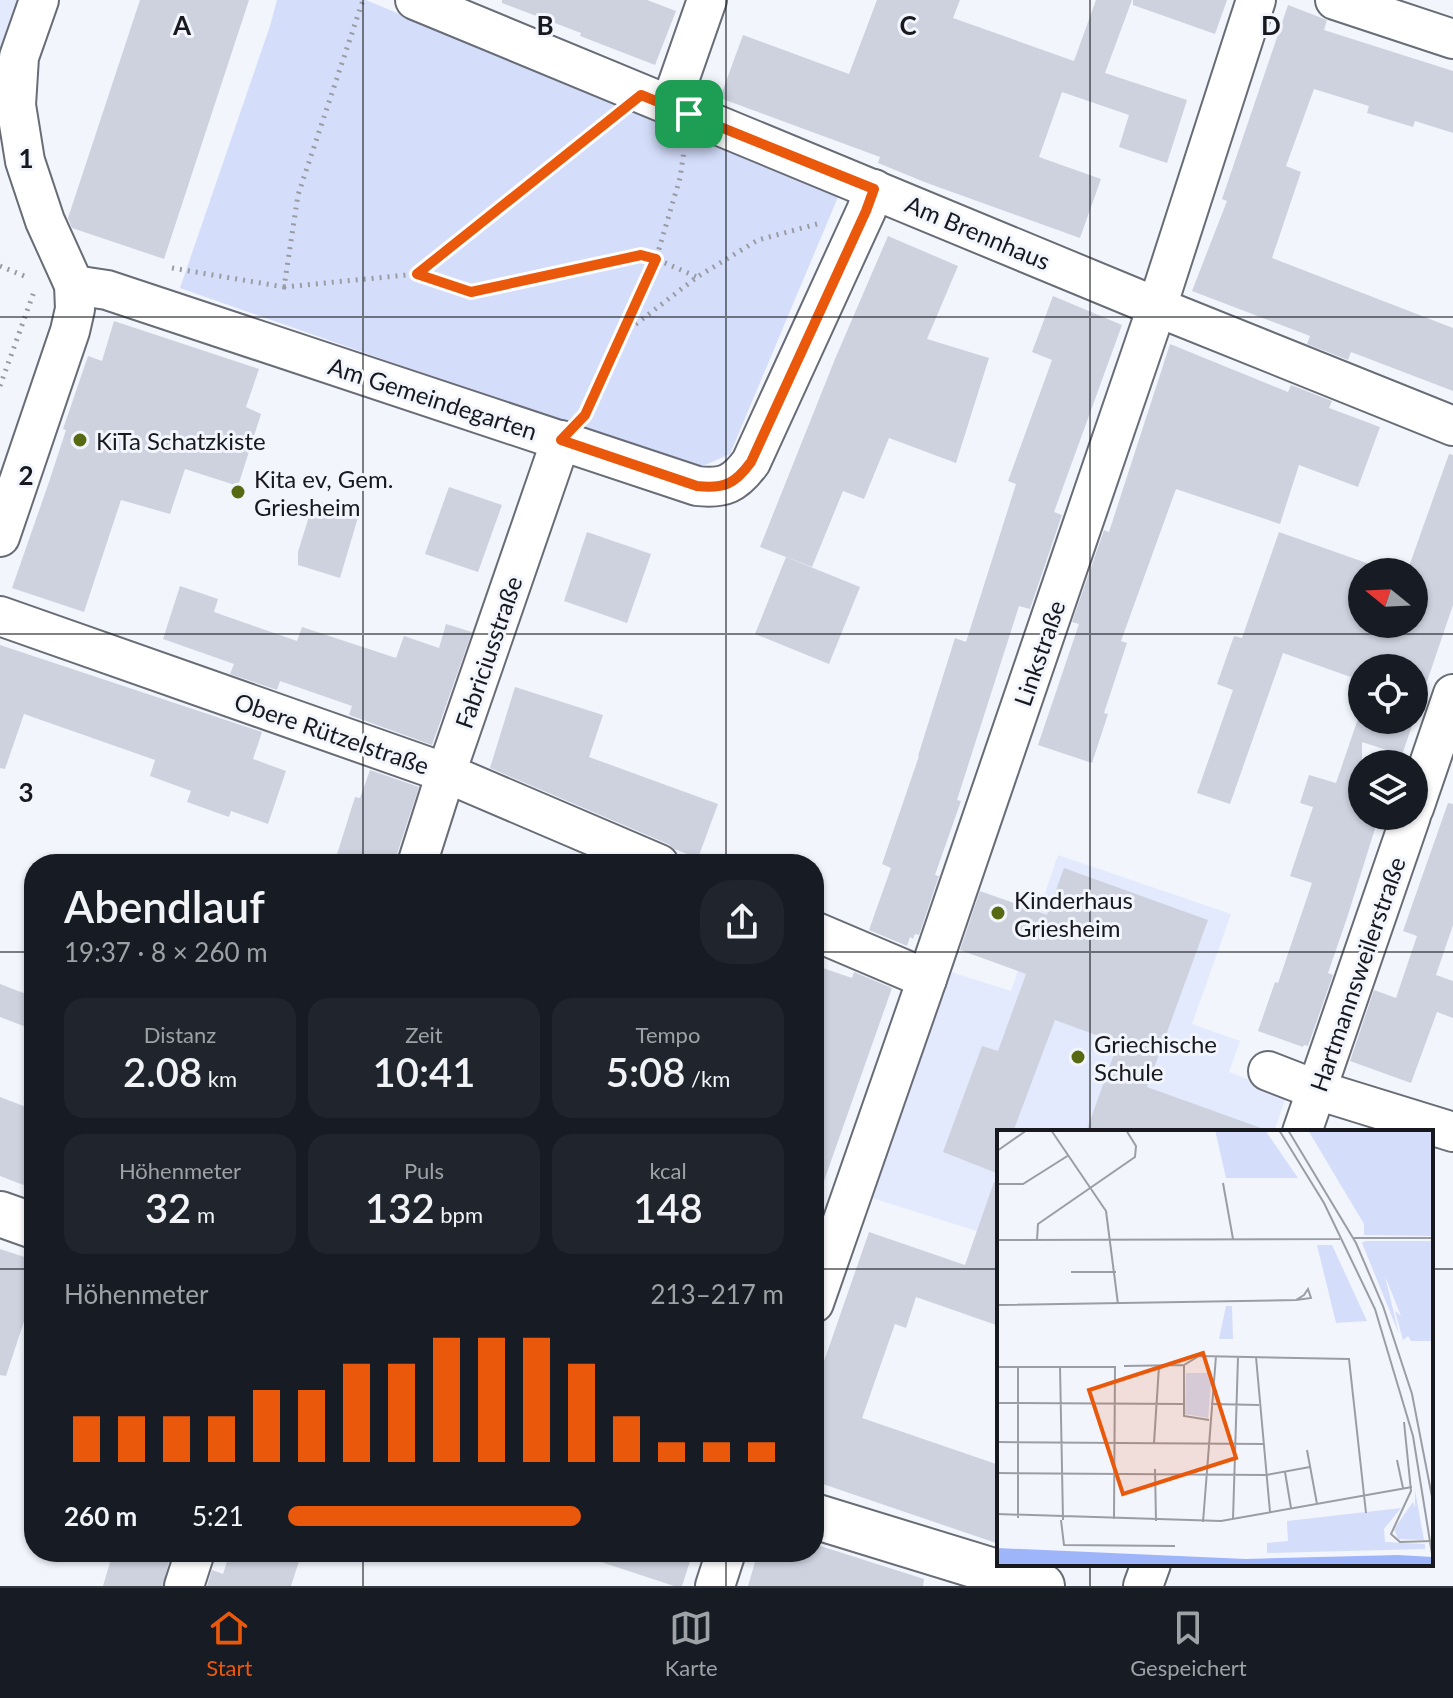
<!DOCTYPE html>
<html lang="de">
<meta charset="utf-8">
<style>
:root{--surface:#171b24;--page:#20242c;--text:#f1f3f6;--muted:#9ea1a6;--line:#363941;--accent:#ea580c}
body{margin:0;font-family:Lato,sans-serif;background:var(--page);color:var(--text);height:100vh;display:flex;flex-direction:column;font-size:30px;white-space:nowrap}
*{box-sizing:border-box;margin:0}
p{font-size:26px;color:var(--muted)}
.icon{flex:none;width:44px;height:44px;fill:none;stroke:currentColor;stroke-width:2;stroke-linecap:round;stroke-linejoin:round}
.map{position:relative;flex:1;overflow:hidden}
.panel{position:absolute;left:24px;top:854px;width:800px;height:708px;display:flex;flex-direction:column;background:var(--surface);border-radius:32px;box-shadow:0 2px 6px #0004}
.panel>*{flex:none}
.needle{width:52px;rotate:288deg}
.tools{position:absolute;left:1348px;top:558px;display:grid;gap:16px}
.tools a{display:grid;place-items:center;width:80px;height:80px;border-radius:50%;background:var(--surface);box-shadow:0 2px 6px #0004;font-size:40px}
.pin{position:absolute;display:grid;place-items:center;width:68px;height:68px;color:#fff;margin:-34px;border-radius:16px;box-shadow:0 4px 12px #0006}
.round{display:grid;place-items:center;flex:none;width:84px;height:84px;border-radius:32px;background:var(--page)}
.summary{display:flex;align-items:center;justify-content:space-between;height:136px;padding:0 40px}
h1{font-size:44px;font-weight:600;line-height:60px}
.metrics{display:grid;grid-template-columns:repeat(3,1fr);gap:12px;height:136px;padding:8px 40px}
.metrics div{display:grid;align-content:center;border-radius:20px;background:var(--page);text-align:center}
.metrics b{font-size:40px;font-weight:600}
.metrics small{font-size:22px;font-weight:400}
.metrics p{font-size:22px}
.chart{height:224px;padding:16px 40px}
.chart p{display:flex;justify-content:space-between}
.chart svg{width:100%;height:144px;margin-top:8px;stroke:var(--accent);stroke-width:6}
ul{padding:0 40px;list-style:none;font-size:26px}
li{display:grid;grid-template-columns:128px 96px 1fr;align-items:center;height:60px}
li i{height:20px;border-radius:10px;background:var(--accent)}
.tabs{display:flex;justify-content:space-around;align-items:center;height:112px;border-top:2px solid var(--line);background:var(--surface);font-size:22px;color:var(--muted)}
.tabs a{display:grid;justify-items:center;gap:4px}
.tabs .on{color:var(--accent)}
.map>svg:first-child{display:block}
</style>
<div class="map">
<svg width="1453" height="1586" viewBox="0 0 1453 1586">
<rect width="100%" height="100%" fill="#f3f5fd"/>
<!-- built -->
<g fill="#e3eafd">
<polygon points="0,0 19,0 0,57"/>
<polygon points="1058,855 1231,914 1192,1024 1240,1041 1229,1072 1287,1094 1274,1132 999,1132 999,1238 872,1198 951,972 1011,991"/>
</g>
<!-- green -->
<polygon fill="#d4defb" points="277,0 366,0 838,197 730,454 696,469 180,288 270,26"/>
<!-- building -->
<g fill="#ced2df">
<polygon points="140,0 249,0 164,259 72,228 68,218"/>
<polygon points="502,0 647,0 676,11 655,65 580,36 581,33 502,3"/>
<polygon points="877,0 960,0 953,18 1074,61 1096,0 1132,0 1105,73 1187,100 1167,163 1119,147 1129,115 1062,92 1039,157 1101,179 1080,238 927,183 878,163 880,157 720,98 743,35 849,74"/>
<polygon points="1133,0 1227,0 1215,34 1133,5"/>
<polygon points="1288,5 1327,20 1324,30 1453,71 1453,133 1415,121 1413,127 1367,113 1369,106 1314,89 1286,166 1301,172 1272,258 1453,328 1453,391 1351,352 1348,360 1307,344 1310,336 1192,291 1227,201 1222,199"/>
<polygon points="888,236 958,266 927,339 989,358 956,463 889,438 864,499 843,491 812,567 760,547 835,359"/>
<polygon points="1053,296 1122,325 1054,512 1062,515 1030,609 1019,606 957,800 961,801 935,875 939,876 919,935 915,934 913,939 910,937 907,946 869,930 891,868 882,864 919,756 918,756 955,638 966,642 1016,484 1008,481 1052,360 1032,352"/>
<polygon points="114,321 259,369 246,407 261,414 238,486 185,469 170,514 121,500 84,612 12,588 49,482 66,430 63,429 88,356 102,361"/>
<polygon points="1170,344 1288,392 1291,385 1332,401 1329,408 1380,427 1358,487 1299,465 1280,524 1176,489 1121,641 1127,643 1104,713 1108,714 1092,763 1038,745 1079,624 1072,622 1104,530 1109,532"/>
<polygon points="1449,454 1453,455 1453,605 1402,755 1362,742 1362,816 1379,816 1347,918 1328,973 1333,975 1308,1046 1304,1045 1303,1047 1258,1031 1275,982 1278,983 1312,883 1290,876 1313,807 1300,803 1309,775 1336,783 1362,707 1362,720 1414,720 1414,668 1362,668 1362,681 1283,653 1230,804 1197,793 1233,690 1217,684 1234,636 1242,638 1279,532 1392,572 1362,572 1362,624 1414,624 1414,572 1407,572"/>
<polygon points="449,487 502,505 478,572 425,554"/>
<polygon points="314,500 359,514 340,578 298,565 298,552"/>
<polygon points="587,532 651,554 627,623 564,601"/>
<polygon points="786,557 860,587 829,664 755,634"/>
<polygon points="180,586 218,599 214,612 297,641 302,627 396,658 404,636 439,648 446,624 472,632 432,745 349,715 352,706 280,681 277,690 230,674 234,664 163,639"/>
<polygon points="0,645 262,732 253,759 286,771 268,824 231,811 229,817 187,802 191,791 150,776 155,760 24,714 5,769 0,768"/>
<polygon points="515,687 603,715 589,757 718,804 698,858 674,849 668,844 490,768"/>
<polygon points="370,770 419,787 396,857 396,864 334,864 355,797 360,798"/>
<polygon points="1448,803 1453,804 1453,925 1436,975 1453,981 1453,1018 1437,1012 1411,1083 1350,1061 1374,990 1396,998 1417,936 1403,931"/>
<polygon points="1064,868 1208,920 1147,1087 1261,1128 1260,1132 1086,1132 1118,1043 1055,1020 1013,1132 999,1132 999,1174 943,1152 982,1046 998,1051 1026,974 960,950 980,891 1047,915"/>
<polygon points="814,965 852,978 854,972 892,988 818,1198 814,1197"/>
<polygon points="0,984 34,997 34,1030 0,1017"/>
<polygon points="0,1097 34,1110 34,1189 0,1176"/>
<polygon points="994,1182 999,1182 999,1326 916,1297 906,1328 895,1324 862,1418 999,1465 999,1544 814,1481 814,1390 869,1232 965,1265"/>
<polygon points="0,1249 34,1260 34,1291 6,1376 0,1375"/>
<polygon points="814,1544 924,1579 923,1586 748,1586 758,1552 814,1552"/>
<polygon points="113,1552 155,1552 170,1557 163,1586 103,1586"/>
<polygon points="230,1552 302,1552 291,1586 207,1586 212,1570 223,1574"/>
<polygon points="590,1552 693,1552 682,1586 674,1586 589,1558"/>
</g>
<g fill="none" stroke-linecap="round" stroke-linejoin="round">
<defs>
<g id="minor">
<polyline points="415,0 1157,307 1453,426"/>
<polyline points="1335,0 1453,39"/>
<polyline points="670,106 707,0"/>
<path d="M74,285L107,290L697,486C724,489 735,484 751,462L866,211L874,189"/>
<polyline points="0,537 70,331 75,309 74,285 45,221 25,161 16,105 19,57 39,0"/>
<polyline points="0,616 446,773 659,864"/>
<polyline points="1414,808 1453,694"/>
<polyline points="417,864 446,773 561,440"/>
<polyline points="814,931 927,979"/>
<polyline points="1268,1071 1317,1090 1453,1132"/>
<polyline points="1302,1132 1411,816"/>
<polyline points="814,1303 927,979 1157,307 1256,0"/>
<polyline points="184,1586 195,1552"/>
<polyline points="715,1586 726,1552"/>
<polyline points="1143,1586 1151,1564"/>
</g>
<g id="tertiary">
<polyline points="0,1214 34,1226"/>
<polyline points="814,1516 1042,1586"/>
</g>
</defs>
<!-- minor casing -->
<use href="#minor" stroke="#686c76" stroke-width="42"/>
<!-- tertiary casing -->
<use href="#tertiary" stroke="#686c76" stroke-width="48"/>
<!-- path -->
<g stroke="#9b9ca3" stroke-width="5" stroke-dasharray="2 6" stroke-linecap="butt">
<polyline points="0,266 29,278"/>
<polyline points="172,268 284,287 298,195 363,0"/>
<polyline points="417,274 471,292 641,255 656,259 697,277"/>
<polyline points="284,287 417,274 609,121"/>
<polyline points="623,334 697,277 758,240 817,224"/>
<polyline points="0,386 35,289"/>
<polyline points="587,410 656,259 680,178 684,151"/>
</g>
<!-- minor -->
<use href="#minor" stroke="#fff" stroke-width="38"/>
<!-- tertiary -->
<use href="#tertiary" stroke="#fff" stroke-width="44"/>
</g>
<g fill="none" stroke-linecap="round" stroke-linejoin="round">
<defs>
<path id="route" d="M641,95L874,189L866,211L751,462C735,484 724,489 697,486L561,440L585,415L656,259L641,255L471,292L417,274Z"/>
</defs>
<!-- route casing -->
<use href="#route" stroke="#fff" stroke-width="16"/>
<!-- route -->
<use href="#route" stroke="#ea580c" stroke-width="10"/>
</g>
<!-- grid -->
<path fill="none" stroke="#18191e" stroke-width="2" stroke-opacity="0.55" d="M363,0V864M726,0V864M1090,0V1132M0,317H1453M0,634H1453M0,952H34M814,952H1453M0,1269H34M814,1269H999M1431,1269H1453M363,1552V1586M726,1552V1586M1090,1564V1586"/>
<!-- markers -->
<g fill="#586914" stroke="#f3f5fd" stroke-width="3">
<circle cx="80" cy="440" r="8"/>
<circle cx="238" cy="492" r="8"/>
<circle cx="998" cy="913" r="8"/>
<circle cx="1078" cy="1057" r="8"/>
</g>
<g text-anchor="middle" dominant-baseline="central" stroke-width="6" stroke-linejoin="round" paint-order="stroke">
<!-- street labels -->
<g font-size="24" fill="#18191e" stroke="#f3f5fd">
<text transform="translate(978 232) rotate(23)">Am Brennhaus</text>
<text transform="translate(433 398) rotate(18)">Am Gemeindegarten</text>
<text transform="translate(488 652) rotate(-71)">Fabriciusstraße</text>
<text transform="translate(1039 653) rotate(-71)">Linkstraße</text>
<text transform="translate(332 733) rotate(19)">Obere Rützelstraße</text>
<text transform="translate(1357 974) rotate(-71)">Hartmannsweilerstraße</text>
</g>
<!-- poi labels -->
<g font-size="24" fill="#18191e" stroke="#f3f5fd" text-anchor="start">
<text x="96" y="440">KiTa Schatzkiste</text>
<text x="254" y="478">Kita ev, Gem.<tspan x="254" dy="28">Griesheim</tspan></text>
<text x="1014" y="899">Kinderhaus<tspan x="1014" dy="28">Griesheim</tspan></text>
<text x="1094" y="1043">Griechische<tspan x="1094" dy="28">Schule</tspan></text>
</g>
</g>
<!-- overview -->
<g transform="translate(997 1130)">
<rect width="436" height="436" fill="#f3f5fd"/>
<path d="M218,0H268L301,48H229ZM311,0H436V106L367,105V94ZM368,111H436V211H414L411,206L406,210L398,181L404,186L388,146L402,204L365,113ZM320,115H335L370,191L339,193ZM229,176H235L236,209H222ZM189,243H215L211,288L188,284ZM418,360L427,410L401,409L397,399L416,372L418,377ZM404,378L387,399L388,412L428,414V419L270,423V413L291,411L290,391Z" fill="#d4defb"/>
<path d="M0,418L249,429L401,425L436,427V436H0Z" fill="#9fb5fa"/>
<path fill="none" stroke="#9b9da4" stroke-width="2" d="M54,0L109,81L121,174M282,0L327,73L378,179L416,306L436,430M291,0L359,113L386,176L415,264L436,372M0,21L30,0M226,53L236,109M0,54H26L72,25M357,108H436M0,110L343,109M40,110L41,94L138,27L139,16L129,0M74,142H119M311,159L314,168L299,170L307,165ZM0,175L299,170M259,227L273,382M187,235L202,226L352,229L369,383M187,235V286L212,290M63,236L66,390M127,236L187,235M0,237H118L117,389M0,273L187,274M214,274L262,275M407,292L414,361L394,404L403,412L436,411M0,312L266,314M157,313L162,236M310,320L320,374M400,330L406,358M158,339L159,391M288,342L294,378M0,343L269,345L313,337M0,384L224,391L415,357M21,388V237M236,389L241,227M64,390L67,415L178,416M206,392L219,226"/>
<path fill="#e8590c" fill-opacity="0.15" stroke="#e8590c" stroke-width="4" d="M206,223L239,328L126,364L92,260Z"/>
<rect width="436" height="436" fill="none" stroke="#18191e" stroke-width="4"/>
</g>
<g font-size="26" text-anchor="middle" font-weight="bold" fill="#18191e" stroke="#f3f5fd" stroke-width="6" stroke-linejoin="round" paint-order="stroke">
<text x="182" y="35">A</text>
<text x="545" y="35">B</text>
<text x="908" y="35">C</text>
<text x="1271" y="35">D</text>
<text x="26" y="168">1</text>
<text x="26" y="485">2</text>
<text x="26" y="802">3</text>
</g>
</svg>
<div class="tools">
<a><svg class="needle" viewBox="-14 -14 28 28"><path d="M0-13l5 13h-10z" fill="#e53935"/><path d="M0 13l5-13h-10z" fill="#9ea1a6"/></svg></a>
<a><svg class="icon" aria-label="locate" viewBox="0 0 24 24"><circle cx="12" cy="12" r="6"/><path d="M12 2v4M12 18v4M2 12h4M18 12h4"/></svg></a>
<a><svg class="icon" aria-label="layers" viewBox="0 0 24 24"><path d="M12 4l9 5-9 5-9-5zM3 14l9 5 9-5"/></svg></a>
</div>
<div class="pin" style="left:689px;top:114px;background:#1e9e55"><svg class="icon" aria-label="arrive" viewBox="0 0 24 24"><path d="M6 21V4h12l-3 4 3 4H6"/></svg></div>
<section class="panel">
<div class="summary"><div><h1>Abendlauf</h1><p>19:37 · 8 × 260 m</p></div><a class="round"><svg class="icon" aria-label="share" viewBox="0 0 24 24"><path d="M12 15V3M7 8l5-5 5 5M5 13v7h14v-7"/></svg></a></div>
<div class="metrics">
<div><p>Distanz</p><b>2.08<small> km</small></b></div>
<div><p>Zeit</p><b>10:41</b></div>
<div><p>Tempo</p><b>5:08<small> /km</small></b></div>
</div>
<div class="metrics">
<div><p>Höhenmeter</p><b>32<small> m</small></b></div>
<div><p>Puls</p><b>132<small> bpm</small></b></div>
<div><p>kcal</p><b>148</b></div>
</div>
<div class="chart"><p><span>Höhenmeter</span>213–217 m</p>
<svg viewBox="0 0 160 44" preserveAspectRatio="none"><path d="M5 44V30M15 44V30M25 44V30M35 44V30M45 44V22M55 44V22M65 44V14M75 44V14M85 44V6M95 44V6M105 44V6M115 44V14M125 44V30M135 44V38M145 44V38M155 44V38"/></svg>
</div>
<ul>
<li><b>260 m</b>5:21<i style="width:59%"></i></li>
</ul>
</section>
</div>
<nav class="tabs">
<a class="on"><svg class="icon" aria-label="home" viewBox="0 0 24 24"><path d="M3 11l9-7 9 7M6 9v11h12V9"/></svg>Start</a>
<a><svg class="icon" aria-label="map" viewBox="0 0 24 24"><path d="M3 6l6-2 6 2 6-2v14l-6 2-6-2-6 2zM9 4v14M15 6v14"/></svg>Karte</a>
<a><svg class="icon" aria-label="saved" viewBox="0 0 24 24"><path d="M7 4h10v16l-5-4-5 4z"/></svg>Gespeichert</a>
</nav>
